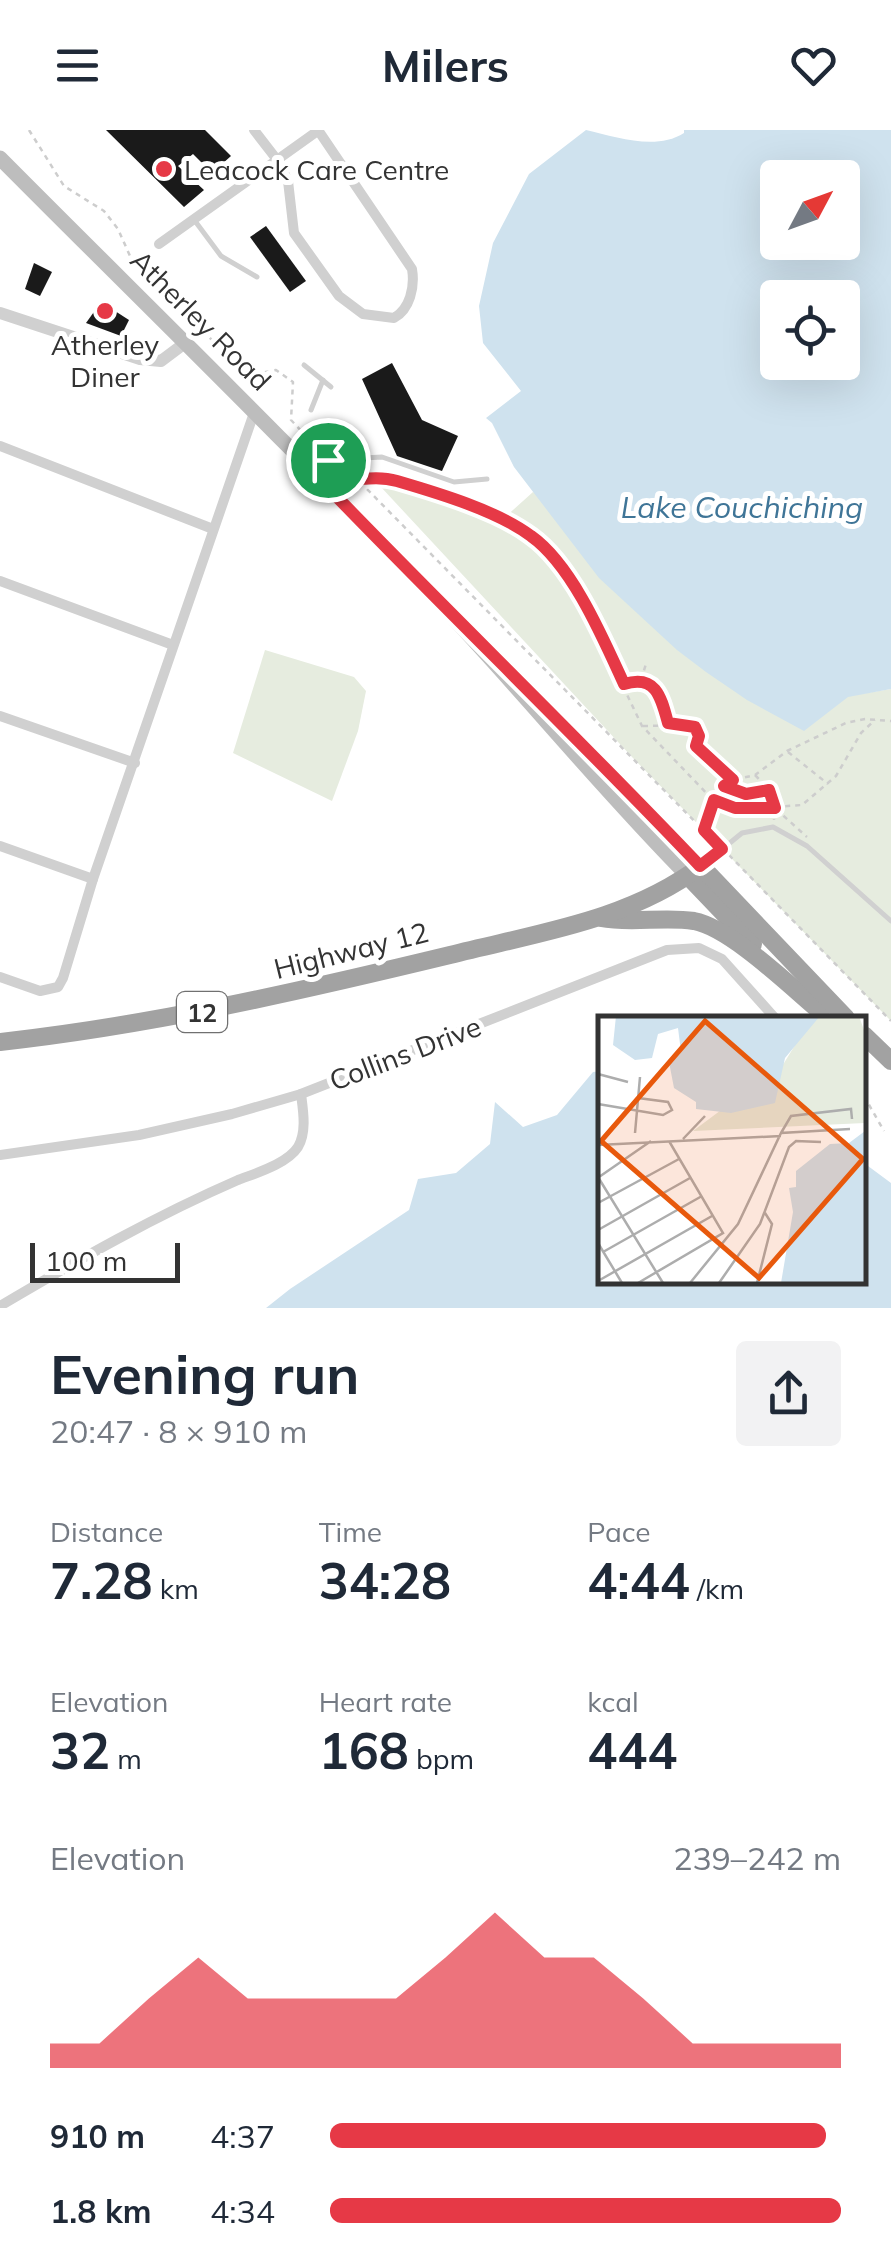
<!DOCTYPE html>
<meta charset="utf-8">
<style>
:root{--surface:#fff;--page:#f2f2f3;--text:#1f2937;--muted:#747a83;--accent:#e63946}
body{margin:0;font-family:Mulish,sans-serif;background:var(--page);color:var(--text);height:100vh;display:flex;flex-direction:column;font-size:38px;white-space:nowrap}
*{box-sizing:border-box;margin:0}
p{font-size:32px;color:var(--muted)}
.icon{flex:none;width:55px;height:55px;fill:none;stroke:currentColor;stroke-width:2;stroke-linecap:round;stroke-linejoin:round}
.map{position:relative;height:1178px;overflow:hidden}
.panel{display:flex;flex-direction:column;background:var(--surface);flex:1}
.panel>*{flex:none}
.needle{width:65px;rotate:49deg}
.buttons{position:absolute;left:760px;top:30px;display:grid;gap:20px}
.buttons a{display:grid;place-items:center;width:100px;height:100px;border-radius:10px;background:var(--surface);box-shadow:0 10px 40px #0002;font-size:50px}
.scale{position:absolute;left:30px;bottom:25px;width:150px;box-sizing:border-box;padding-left:10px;border:5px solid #333;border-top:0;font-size:28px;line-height:35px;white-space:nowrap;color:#333;-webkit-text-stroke:8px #fff;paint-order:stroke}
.pin{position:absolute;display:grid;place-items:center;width:85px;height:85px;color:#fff;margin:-42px;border:5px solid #fff;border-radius:50%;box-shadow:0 2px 10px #0007}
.round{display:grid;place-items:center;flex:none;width:105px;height:105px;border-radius:10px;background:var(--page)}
.head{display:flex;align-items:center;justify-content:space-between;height:170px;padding:0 50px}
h1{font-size:55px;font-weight:700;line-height:75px}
.stats{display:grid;grid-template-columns:repeat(3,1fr);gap:15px;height:170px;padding:10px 50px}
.stats div{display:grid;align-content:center}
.stats b{font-size:50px;font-weight:700}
.stats small{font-size:28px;font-weight:400}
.stats p{font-size:28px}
.chart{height:280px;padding:20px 50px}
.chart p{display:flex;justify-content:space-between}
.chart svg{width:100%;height:180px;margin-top:10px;fill:var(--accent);opacity:.7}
ul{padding:0 50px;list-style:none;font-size:32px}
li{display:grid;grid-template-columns:160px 120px 1fr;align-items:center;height:75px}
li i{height:25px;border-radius:12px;background:var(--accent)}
header{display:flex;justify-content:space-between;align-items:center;height:130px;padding:0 50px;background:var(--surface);font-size:45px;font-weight:700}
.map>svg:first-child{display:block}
</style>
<header><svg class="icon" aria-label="menu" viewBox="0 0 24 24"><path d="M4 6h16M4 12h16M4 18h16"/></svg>Milers<svg class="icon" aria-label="heart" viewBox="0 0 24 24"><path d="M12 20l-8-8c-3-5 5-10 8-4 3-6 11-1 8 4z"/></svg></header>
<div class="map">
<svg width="891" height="1178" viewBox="0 0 891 1178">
<rect width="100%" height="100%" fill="#fff"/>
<!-- green -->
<g fill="#e6ecdf">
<polygon points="380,349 392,350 503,389 533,362 748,460 848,566 891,559 891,891 632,627 380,356 359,351"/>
<polygon points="265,520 354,547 366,561 358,601 332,671 233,623"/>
</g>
<!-- water -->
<g fill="#cfe2ee" fill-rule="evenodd">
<path d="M586,0C616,7 656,21 684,3V0H891V559L848,567L804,601L747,570L706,542L677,520L599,448L514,337L492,293L486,288L521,261L483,213L479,176L493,113L529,44ZM778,48H842V112H778ZM778,168H842V232H778Z"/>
<polygon points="601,941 601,1150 864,1150 864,1033 891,1053 891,1178 266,1178 290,1159 409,1080 418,1049 456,1043 490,1014 495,972 523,997 557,985 593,942"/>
</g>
<!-- building -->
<g fill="#1a1a1a">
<polygon points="106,0 205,0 231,26 212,43 193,24 178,36 204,60 184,77"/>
<polygon points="266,96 306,151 290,162 250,107"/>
<polygon points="34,133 52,142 40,166 25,159"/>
<polygon points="101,172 129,190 121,206 86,193"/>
<polygon points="392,233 422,290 458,306 442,341 397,326 362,249"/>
</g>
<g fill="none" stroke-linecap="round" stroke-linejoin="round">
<!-- path -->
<g stroke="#cdcdcd" stroke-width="2.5" stroke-dasharray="5 5" stroke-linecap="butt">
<polyline points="29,0 64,56 104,81 118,99 130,126 243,242 249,245 276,240 293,252 291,290 322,323"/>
<polyline points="143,138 153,124"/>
<path d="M334,336C356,357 368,345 392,349C409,353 427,362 443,368C497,387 544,404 575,456L642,596L713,670L743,679L802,675L836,646L861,603L875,590"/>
<polyline points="360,352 716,713"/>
<polyline points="641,550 646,534"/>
<path d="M623,554C656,544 660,566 668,592"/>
<polyline points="643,596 691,595 699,606 697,616 732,649"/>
<polyline points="788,622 828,654"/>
<path d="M755,645C769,659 776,670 774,690"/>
<polyline points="725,657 746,664 769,660"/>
<polyline points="776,679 807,707"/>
<polyline points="704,698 713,670 733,650 755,645 787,621 846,593 865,589 891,591"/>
<polyline points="729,725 891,891"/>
<polyline points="864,966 884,1001"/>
</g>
<!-- service -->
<g stroke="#d0d0d0" stroke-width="5">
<polyline points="195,91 221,126 257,147"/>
<polyline points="304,235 331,257"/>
<polyline points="311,280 323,250"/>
<polyline points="313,339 328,330 382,327 454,352 487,349"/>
<polyline points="704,734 742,703 773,697 807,716 891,791"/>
</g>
<!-- minor -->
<g stroke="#d0d0d0" stroke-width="10">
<path d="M254,0L278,31L288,51L294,103L339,166L363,184L394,188C410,179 415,157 412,139L318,0"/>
<polyline points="159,114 319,0"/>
<polyline points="0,316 213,399"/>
<polyline points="0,451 173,515"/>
<polyline points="0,586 135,633"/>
<polyline points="0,716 93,749"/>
<polyline points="0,847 40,861 58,857 63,848 93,749 254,283"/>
<polyline points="0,1025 139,1005 232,984 301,964 667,820 699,818 722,829 775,888"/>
<path d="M0,1176C78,1130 155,1086 238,1050C256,1043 287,1034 298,1017C307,1002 303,980 301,964"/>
</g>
<!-- tertiary -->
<polyline stroke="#d0d0d0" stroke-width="12" points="0,183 140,229 161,231 185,213"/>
<!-- secondary -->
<g stroke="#bdbdbd" stroke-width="15">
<path d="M0,28C148,177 299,323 443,477C526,565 602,659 688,746"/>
<polyline points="536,567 701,736"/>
</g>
<!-- trunk -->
<g stroke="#a2a2a2" stroke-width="18">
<polyline points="688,746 753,814"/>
<path d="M601,788C632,794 663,786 694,791C731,798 791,857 821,882"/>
<polyline points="864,905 891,931"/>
<path d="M0,912C153,895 301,861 450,825C536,803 628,791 701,736L846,888"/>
</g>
</g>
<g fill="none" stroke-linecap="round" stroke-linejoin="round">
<defs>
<path id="route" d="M328,330C359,362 364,341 397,351C438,363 498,381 531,406C572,435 603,508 624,554C656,544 661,567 668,593L695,597L699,606L696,616L733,650L724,656L746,664L769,660L775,678H735L714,670L704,700L722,719L700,736C573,602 439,474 311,340Z"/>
</defs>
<!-- route casing -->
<use href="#route" stroke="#fff" stroke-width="20"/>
<!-- route -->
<use href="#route" stroke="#e63946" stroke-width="12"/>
</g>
<!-- markers -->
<g fill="#e63946" stroke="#fff" stroke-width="4">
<circle cx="164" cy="39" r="10"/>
<circle cx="105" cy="181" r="10"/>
</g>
<g text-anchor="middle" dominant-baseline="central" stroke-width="10" stroke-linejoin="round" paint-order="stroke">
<!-- shield labels -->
<rect fill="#fff" stroke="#707070" stroke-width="2.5" x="177" y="862" width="50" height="40" rx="8"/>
<g font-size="25" font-weight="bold" fill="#333">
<text x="202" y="882">12</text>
</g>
<!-- poi labels -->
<g font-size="28" fill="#333" stroke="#fff" text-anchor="start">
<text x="184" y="39">Leacock Care Centre</text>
<text x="105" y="214" text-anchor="middle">Atherley<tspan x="105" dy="32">Diner</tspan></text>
</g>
<!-- street labels -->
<g font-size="28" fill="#333" stroke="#fff">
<text transform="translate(201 190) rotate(45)">Atherley Road</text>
<text transform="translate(351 820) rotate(-14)">Highway 12</text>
<text transform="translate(405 923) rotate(-21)">Collins Drive</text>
</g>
<!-- water labels -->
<g font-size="30" font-style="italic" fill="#3f7597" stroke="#fff">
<text x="742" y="377">Lake Couchiching</text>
</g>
</g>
<!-- overview -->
<g transform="translate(598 886)">
<rect width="268" height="268" fill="#fff"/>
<path d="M215,0H261L267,17V107L95,115L186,47Z" fill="#e6ecdf"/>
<path d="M18,0H222L187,42L177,87L133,97L98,93V86L76,72L71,46L83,36L80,12L60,18L54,42L37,44L15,29ZM267,115V267H183L195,196L191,172L198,171V155L232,128L251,127Z" fill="#cfe2ee"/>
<path fill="none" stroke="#adadad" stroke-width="2.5" d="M0,58L30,66M0,88L65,99L74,94L70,86L40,82M37,117L42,61M183,117L193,100L253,93L254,103M85,123L107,100M0,129L183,120M0,161L65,267M1,161L53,125M0,187L81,143M0,214L92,162M0,227L24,267M5,236L104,180M0,265L114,200M40,267L125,217L71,125M92,267L140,208L183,117L252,113M121,267L162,208L191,131L198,125L223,126M159,267L174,208L167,197"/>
<path fill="#e8590c" fill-opacity="0.15" stroke="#e8590c" stroke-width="5" d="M107,5L265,143L161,262L3,125Z"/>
<rect width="268" height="268" fill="none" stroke="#333" stroke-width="5"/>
</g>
</svg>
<div class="buttons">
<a><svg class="needle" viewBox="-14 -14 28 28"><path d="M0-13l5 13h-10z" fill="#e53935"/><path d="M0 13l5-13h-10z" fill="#747a83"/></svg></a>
<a><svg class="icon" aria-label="locate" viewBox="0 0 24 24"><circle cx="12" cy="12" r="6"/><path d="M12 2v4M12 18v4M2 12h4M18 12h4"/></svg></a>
</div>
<div class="scale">100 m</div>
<div class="pin" style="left:328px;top:330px;background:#1e9e55"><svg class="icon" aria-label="arrive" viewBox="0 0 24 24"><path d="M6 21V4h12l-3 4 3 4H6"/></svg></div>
</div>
<section class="panel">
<div class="head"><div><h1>Evening run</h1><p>20:47 · 8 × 910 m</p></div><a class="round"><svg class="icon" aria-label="share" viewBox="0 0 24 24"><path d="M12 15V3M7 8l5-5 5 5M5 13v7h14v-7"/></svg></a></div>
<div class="stats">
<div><p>Distance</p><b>7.28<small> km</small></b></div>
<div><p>Time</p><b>34:28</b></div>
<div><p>Pace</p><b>4:44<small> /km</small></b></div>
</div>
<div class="stats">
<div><p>Elevation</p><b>32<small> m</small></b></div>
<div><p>Heart rate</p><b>168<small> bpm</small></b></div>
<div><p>kcal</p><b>444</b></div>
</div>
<div class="chart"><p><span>Elevation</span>239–242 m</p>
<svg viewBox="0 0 160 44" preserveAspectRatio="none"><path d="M0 44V38L10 38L20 27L30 17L40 27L50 27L60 27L70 27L80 17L90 6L100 17L110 17L120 27L130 38L140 38L150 38L160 38V44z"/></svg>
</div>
<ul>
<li><b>910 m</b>4:37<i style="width:97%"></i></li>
<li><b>1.8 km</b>4:34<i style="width:100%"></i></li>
</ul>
</section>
